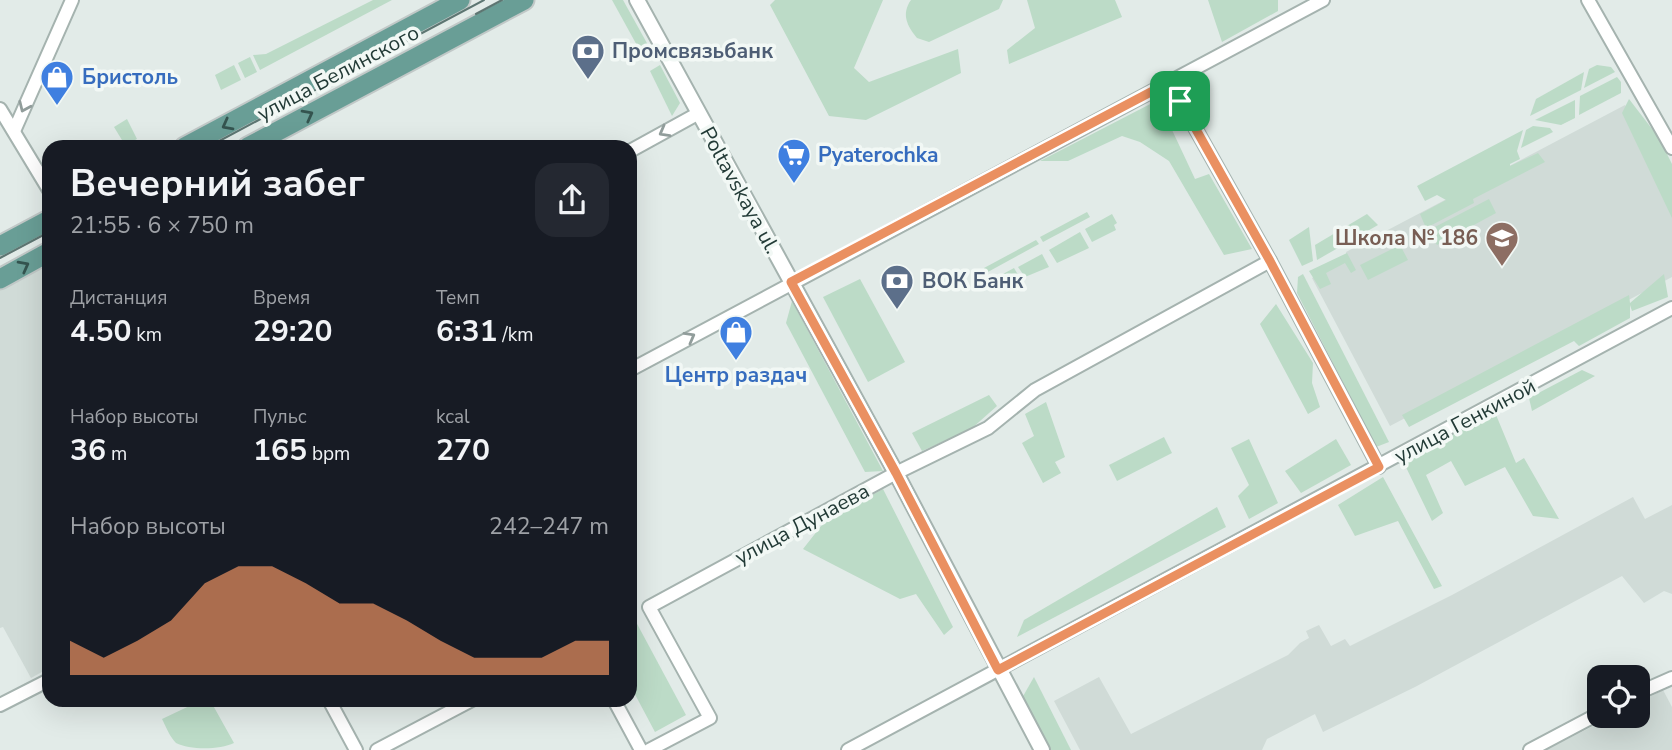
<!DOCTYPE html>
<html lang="ru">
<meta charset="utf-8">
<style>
:root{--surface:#171b24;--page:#242831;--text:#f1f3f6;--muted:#9ea1a6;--accent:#ea9061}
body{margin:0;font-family:"Nunito Sans",sans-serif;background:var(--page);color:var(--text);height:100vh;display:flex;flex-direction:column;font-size:26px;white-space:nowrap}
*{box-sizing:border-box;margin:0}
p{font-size:23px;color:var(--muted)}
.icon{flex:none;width:38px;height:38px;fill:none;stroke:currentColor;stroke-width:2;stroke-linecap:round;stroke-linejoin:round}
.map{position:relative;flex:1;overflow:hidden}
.side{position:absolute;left:42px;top:140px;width:595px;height:567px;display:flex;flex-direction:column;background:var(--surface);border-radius:21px;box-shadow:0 7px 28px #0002}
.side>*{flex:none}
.controls{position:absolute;left:1587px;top:665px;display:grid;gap:14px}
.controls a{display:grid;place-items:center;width:63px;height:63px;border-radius:14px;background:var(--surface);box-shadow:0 7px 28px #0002;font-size:35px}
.pin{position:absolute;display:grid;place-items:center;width:60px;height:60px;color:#fff;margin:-30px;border-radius:14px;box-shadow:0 4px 10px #0006}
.round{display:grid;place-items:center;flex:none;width:74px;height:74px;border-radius:21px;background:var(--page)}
.summary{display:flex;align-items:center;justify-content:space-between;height:119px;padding:0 28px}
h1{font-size:38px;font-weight:700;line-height:52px}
.stats{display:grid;grid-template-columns:repeat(3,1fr);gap:10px;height:119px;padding:7px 28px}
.stats div{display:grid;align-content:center}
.stats b{font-size:30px;font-weight:700}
.stats small{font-size:19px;font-weight:400}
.stats p{font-size:19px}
.chart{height:196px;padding:14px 28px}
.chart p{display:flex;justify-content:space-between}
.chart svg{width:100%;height:126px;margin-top:7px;fill:var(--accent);opacity:.7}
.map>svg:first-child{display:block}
</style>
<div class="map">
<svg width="1672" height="750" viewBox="0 0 1672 750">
<rect width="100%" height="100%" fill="#e2ebe8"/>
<!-- built -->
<g fill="#d0dbd7">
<polygon points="1625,105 1672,184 1672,277 1390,426 1312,278 1348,260 1346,252"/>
<polygon points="49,259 49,668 31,678 3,627 0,628 0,285"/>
<polygon points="1633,497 1645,519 1672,505 1672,594 1664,591 1644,603 1622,576 1415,687 1323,732 1315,714 1267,739 1262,750 1080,750 1054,701 1099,677 1131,734 1288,655 1300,643 1309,638 1306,631 1319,625 1331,646 1345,639 1350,646 1452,595"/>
<polygon points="1663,690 1672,707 1672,750 1546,750 1613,716 1638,716 1638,703"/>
</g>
<!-- green -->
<g fill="#bcdbc7">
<polygon points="373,0 392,0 260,70 253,55 266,54"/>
<polygon points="612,0 623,0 648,45 639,49"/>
<polygon points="775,0 883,0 854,68 869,82 958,49 961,73 866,120 829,116 770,5"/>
<path d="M911,0H1003L999,9L929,42L917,38C907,26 901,14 911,0Z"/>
<polygon points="1027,0 1115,0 1122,17 1009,64 1007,50 1035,28"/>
<polygon points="1208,0 1278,0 1278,11 1222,42"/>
<polygon points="250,57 257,72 245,78 238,63"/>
<polygon points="234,65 241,80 221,90 215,75"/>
<polygon points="660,65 680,103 672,116 650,71"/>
<polygon points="1597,65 1611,67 1615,72 1584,88 1589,69"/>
<polygon points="1584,72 1581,90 1530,116 1536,99"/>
<polygon points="1617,77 1621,82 1621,93 1579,115 1580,96"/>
<polygon points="1629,99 1659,138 1672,164 1672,218 1622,113"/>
<polygon points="1158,100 1195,179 1209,174 1252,249 1224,255 1169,161 1140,142 1122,136 1068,161 1040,161"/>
<polygon points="1575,100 1575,118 1561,125 1535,120"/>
<polygon points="127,119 137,139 125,145 114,127"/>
<polygon points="1533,126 1550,128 1553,132 1521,148 1526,130"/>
<polygon points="1523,130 1517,151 1520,159 1510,164 1510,166 1538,153 1545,162 1473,199 1474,203 1426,228 1420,214 1446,200 1437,195 1425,201 1417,186"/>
<polygon points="1489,199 1496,213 1437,245 1429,230"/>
<polygon points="1087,212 1090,217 1043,242 1040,237"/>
<polygon points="1112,214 1117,223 1114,225 1116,230 1092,242 1085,229"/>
<polygon points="1367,214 1378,225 1317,260 1315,245"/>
<polygon points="1309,227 1313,261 1302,266 1289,240"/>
<polygon points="1080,232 1089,248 1057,263 1049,250"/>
<polygon points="1036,240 1039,244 986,273 984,268"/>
<polygon points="1400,245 1408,260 1368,280 1360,265"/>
<polygon points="1347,253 1356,270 1351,273 1345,263 1326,273 1331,284 1320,289 1309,271"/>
<polygon points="1042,254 1049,267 1025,277 1018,267"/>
<polygon points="1014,268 1021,280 999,291 992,280"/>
<polygon points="1303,274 1389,442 1376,447 1297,293 1298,277"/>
<polygon points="1664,274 1668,297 1632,311 1630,305 1630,318 1579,346 1574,341 1409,427 1402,415 1629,295 1630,303"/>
<polygon points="860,279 905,362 868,382 823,297"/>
<polygon points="792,301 883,471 865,472 786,323"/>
<polygon points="1276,304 1313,363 1312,383 1320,407 1308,414 1260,324"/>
<polygon points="1582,370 1595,376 1532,411 1529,398"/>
<polygon points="989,395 997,406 971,429 922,451 912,433"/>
<polygon points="1046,402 1065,457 1055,462 1061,473 1043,483 1022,443 1034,436 1025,414"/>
<polygon points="1494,410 1516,463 1524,458 1559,519 1533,516 1505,467 1465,486 1451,461 1426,475 1443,513 1432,521 1402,459"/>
<polygon points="1164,437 1172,453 1117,481 1109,465"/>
<polygon points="1249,439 1278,503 1249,519 1238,496 1249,485 1231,448"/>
<polygon points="1336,439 1351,465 1301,493 1285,471"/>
<polygon points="1383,477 1442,586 1434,589 1398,521 1355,536 1338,505"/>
<polygon points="883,489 953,627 944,635 916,594 900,599 803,549 825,521"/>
<polygon points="1217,507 1226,527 1017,637 1024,620"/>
<polygon points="635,620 686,715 655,732 630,685 630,622"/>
<polygon points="1034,677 1071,750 1050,750 1022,698"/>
<path d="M202,700H210L234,743C219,750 190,750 176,743C170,737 166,727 162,719Z"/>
</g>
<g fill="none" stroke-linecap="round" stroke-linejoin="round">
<defs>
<g id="minor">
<polyline points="1588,0 1672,148"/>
<polyline points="1164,85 1180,101 1270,261 1379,467"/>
<polyline points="0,109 49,190"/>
<polyline points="14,131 72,0"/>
<polyline points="630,151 699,113"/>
<polyline points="630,370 1323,0"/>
<polyline points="1638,693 1672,678"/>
<polyline points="329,700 356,750"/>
<polyline points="614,700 641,750"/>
<polyline points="0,705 49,680"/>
<polyline points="377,750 472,700"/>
<polyline points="649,750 710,718 649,607 896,473 988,428 1035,390 1270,261"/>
<polyline points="848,750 1672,308"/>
<polyline points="1530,750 1600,713"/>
</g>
<polyline id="tertiary" points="637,0 896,473 1042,750"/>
<g id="primary">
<polyline points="185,147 460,0"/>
<polyline points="248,147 524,0"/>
<polyline points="0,246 49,220"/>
<polyline points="0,279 49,252"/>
</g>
</defs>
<!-- minor casing -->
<use href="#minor" stroke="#a5b3af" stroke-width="16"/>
<!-- tertiary casing -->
<use href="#tertiary" stroke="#a5b3af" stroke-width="18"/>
<!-- primary casing -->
<use href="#primary" stroke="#c1c8c7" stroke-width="23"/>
<!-- minor -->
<use href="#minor" stroke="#fff" stroke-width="12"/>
<!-- tertiary -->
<use href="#tertiary" stroke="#fff" stroke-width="14"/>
<!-- primary -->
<use href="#primary" stroke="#699e96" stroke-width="19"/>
<!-- tram -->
<g stroke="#5d7672" stroke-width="2">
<polyline points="476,14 502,0"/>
<polyline points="208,147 484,0"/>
<polyline points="0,258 49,232"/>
</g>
</g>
<!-- one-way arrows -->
<defs><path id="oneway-chevron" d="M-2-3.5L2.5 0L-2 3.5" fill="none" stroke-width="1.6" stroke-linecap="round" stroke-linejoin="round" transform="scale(1.75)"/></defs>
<g stroke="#919d9b">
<use href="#oneway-chevron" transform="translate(24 107) rotate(114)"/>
<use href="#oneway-chevron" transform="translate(664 132) rotate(151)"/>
<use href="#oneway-chevron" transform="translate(690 337) rotate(-29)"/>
</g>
<g stroke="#34544f">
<use href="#oneway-chevron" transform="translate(308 115) rotate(-28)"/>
<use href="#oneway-chevron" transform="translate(227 125) rotate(152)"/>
<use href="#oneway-chevron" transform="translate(24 266) rotate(-28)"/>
</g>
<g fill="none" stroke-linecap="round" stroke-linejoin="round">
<defs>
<polygon id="route" points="1164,85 1180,101 1270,261 1379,467 998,670 896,473 791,282"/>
</defs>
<!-- route casing -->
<use href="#route" stroke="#fff" stroke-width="14"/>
<!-- route -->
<use href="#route" stroke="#ea9061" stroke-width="9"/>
</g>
<!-- icons -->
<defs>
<symbol id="bank-pin" viewBox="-11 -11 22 30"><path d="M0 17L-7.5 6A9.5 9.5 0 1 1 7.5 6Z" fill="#5c6f8a" stroke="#f2f8f5"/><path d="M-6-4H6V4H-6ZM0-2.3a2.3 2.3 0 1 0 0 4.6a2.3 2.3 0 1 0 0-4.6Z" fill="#fff"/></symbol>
<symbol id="shop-pin" viewBox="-11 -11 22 30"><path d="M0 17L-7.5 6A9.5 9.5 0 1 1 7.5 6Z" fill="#3f7fe0" stroke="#f2f8f5"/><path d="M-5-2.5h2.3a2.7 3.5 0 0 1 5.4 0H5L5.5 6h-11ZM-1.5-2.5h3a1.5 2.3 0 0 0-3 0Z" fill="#fff"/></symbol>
<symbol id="supermarket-pin" viewBox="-11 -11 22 30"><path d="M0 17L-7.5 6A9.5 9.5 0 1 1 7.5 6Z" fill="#3f7fe0" stroke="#f2f8f5"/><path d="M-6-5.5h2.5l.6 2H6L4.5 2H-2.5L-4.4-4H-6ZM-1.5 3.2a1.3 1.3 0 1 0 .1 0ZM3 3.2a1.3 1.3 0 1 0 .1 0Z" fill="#fff"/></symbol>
<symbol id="school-pin" viewBox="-11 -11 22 30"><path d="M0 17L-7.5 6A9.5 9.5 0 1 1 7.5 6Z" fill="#8d6e63" stroke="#f2f8f5"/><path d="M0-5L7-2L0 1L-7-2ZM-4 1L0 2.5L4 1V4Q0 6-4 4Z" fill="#fff"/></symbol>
</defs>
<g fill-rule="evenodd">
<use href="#bank-pin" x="569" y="32" width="38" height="52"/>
<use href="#shop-pin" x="38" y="58" width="38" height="52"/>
<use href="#supermarket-pin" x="775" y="136" width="38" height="52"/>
<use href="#school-pin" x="1483" y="219" width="38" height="52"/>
<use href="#bank-pin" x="878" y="262" width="38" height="52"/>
<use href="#shop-pin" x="717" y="313" width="38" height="52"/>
</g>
<g text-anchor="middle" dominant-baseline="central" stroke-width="7" stroke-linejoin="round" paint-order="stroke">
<!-- service labels -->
<g font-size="21" font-weight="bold" fill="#4e5e75" stroke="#f2f8f5" text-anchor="start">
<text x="612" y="51">Промсвязьбанк</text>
<text x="922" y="281">ВОК Банк</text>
</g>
<!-- street labels -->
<g font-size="21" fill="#233b37" stroke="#f2f8f5">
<text transform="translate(338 73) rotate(-28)">улица Белинского</text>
<text transform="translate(740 190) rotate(61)">Poltavskaya ul.</text>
<text transform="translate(1465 421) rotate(-28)">улица Генкиной</text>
<text transform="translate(802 524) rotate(-28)">улица Дунаева</text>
</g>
<!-- shop labels -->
<g font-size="21" font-weight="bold" fill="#366cbe" stroke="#f2f8f5" text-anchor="start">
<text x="82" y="77">Бристоль</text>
<text x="818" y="155">Pyaterochka</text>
<text x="736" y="375" text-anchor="middle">Центр раздач</text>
</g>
<!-- education labels -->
<g font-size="21" font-weight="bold" fill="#785e54" stroke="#f2f8f5" text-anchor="end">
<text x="1478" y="238">Школа № 186</text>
</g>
</g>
</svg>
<div class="controls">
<a><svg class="icon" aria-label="locate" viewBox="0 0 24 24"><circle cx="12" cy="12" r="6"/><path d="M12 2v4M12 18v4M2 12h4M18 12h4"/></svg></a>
</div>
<div class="pin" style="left:1180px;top:101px;background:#1e9e55"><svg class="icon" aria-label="arrive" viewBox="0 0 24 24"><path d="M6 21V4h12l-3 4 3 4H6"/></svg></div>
<section class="side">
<div class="summary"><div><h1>Вечерний забег</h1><p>21:55 · 6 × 750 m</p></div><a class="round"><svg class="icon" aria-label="share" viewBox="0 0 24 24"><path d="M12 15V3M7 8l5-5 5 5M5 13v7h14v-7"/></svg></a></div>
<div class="stats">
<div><p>Дистанция</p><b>4.50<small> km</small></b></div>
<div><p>Время</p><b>29:20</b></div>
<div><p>Темп</p><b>6:31<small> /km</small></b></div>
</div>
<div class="stats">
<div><p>Набор высоты</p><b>36<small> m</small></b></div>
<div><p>Пульс</p><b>165<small> bpm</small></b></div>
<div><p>kcal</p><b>270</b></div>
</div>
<div class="chart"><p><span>Набор высоты</span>242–247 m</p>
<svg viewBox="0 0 160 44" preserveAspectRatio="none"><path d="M0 44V32L10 38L20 32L30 25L40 12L50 6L60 6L70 12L80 19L90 19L100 25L110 32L120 38L130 38L140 38L150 32L160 32V44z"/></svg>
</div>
</section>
</div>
